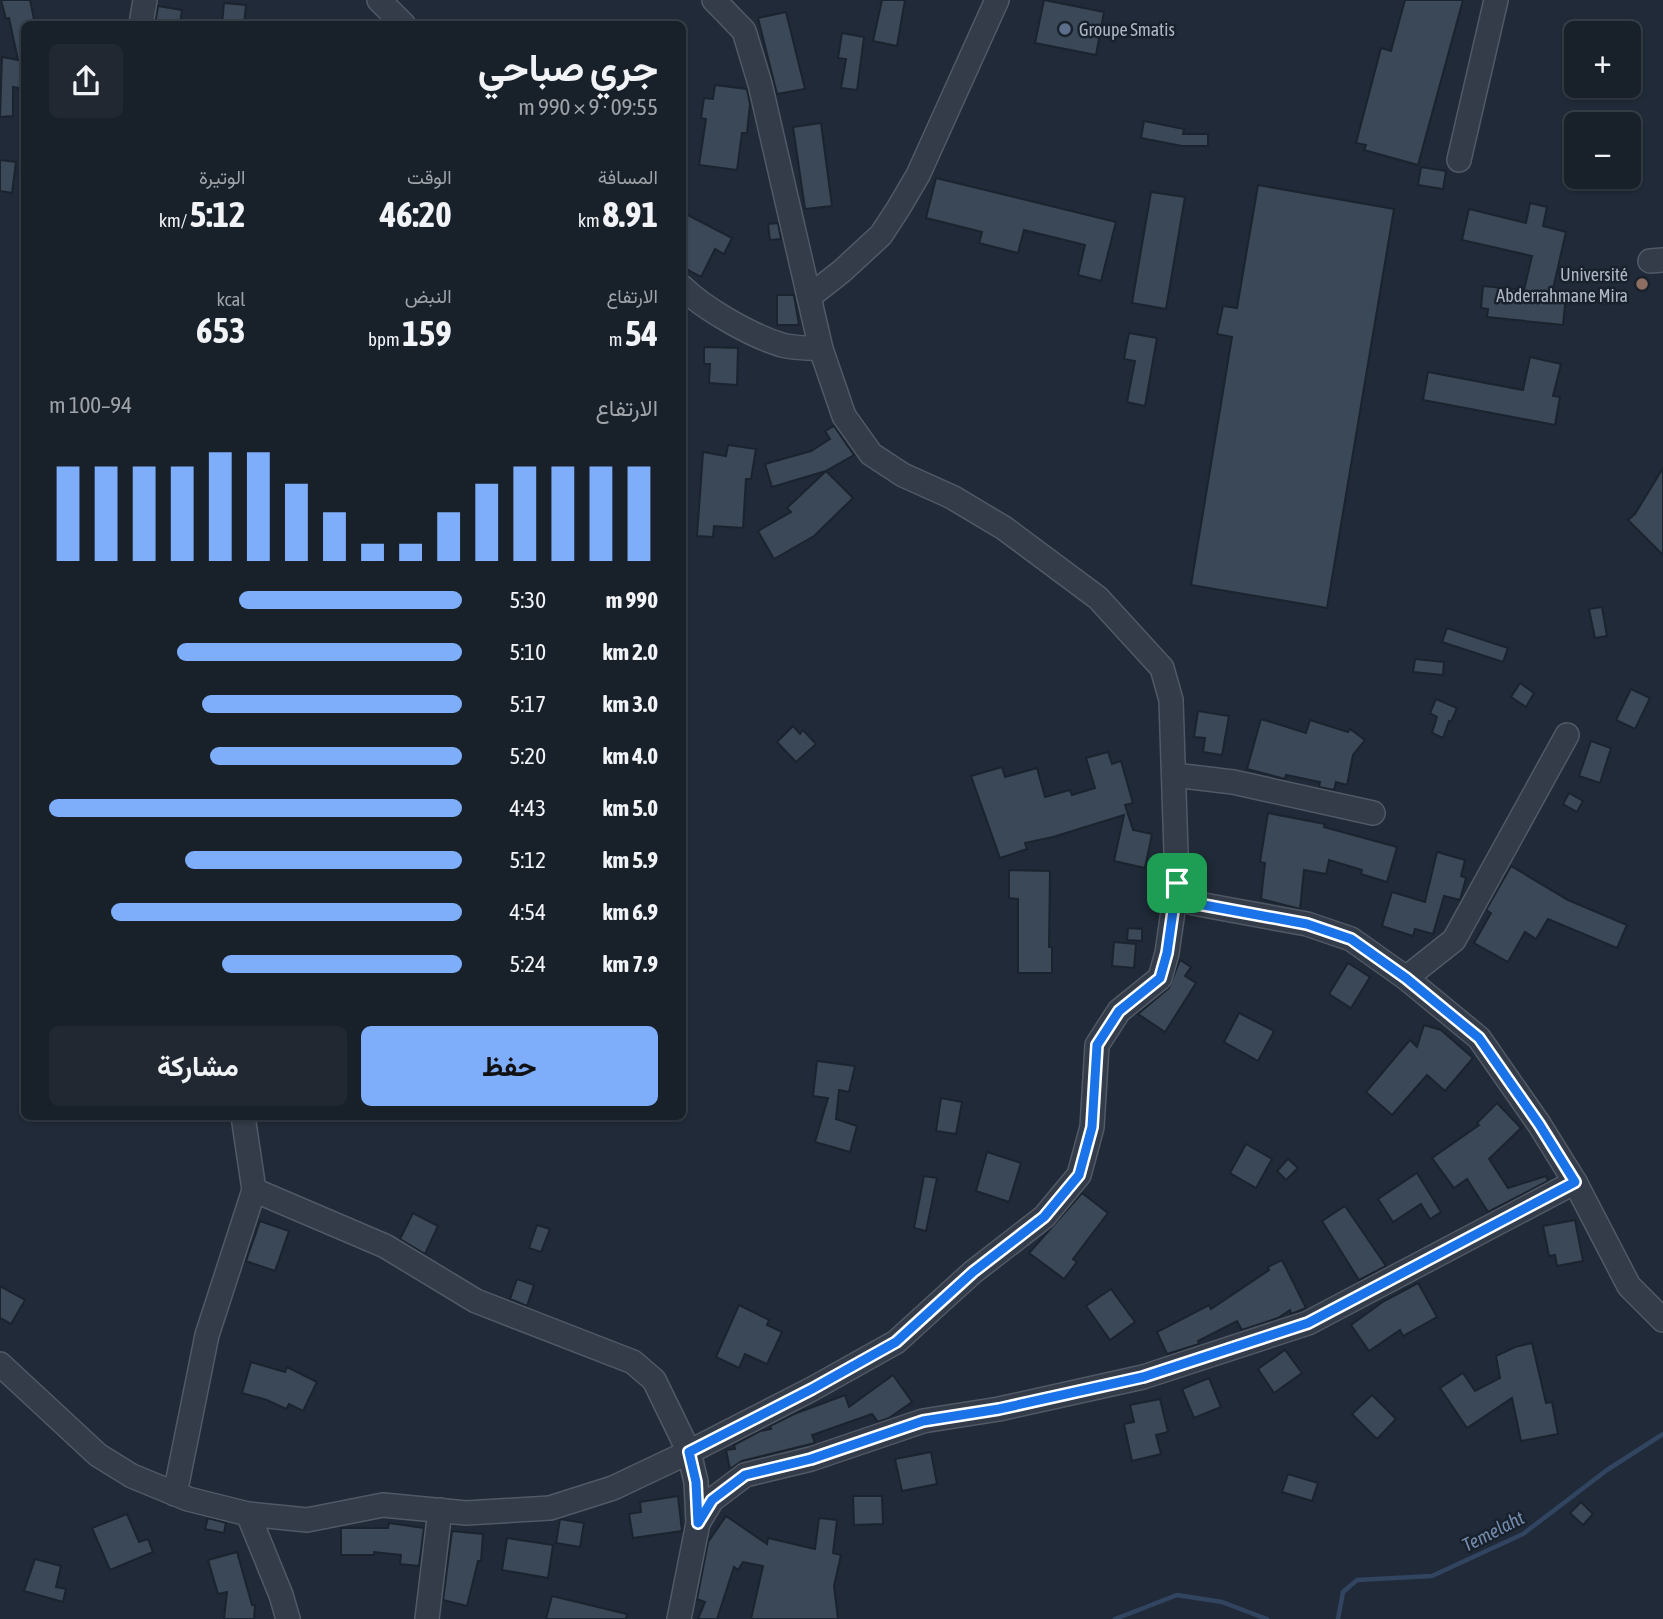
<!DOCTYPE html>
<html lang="ar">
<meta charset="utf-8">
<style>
:root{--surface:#18202a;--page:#212832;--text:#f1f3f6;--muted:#9fa3a8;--line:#363e47;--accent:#7eadfa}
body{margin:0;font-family:"Asap Condensed",Vazirmatn,sans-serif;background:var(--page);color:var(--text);direction:rtl;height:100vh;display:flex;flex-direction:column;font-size:26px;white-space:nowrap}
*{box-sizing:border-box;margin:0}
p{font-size:23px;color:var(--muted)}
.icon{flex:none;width:38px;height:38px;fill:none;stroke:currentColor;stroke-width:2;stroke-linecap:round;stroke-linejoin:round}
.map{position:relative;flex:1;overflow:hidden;direction:ltr}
.details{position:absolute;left:21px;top:21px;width:665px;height:1099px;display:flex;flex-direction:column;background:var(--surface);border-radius:10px;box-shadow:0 2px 5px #0004,0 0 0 2px var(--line);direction:rtl}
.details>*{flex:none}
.tools{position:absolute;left:1564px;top:21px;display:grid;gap:14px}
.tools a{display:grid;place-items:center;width:77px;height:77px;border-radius:10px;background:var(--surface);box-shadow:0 2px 5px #0004,0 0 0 2px var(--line);font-size:35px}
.pin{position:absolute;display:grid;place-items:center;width:60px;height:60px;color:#fff;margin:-30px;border-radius:14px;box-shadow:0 4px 10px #0006}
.round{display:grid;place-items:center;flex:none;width:74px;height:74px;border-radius:10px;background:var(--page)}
.headline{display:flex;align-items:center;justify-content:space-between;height:119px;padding:0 28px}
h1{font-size:38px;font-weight:700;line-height:52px}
.stats{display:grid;grid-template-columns:repeat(3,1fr);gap:10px;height:119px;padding:7px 28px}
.stats div{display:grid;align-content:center}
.stats b{font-size:35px;font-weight:700}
.stats small{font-size:19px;font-weight:400}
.stats p{font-size:19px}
.chart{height:196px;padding:14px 28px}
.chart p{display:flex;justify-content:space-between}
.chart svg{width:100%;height:126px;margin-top:7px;stroke:var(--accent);stroke-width:6}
.button{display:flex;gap:14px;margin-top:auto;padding:14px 28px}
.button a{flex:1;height:80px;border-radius:10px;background:var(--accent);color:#111;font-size:28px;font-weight:700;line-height:80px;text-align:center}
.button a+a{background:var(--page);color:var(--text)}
ul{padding:0 28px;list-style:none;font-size:23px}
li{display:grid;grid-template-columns:112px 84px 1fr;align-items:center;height:52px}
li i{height:18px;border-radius:9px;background:var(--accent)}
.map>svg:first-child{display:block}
</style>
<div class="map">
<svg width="1663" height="1619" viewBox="0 0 1663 1619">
<rect width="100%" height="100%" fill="#202a38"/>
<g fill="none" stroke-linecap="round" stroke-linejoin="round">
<!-- stream -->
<g stroke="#324560" stroke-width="4.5">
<polyline points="1115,1619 1177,1595 1222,1602 1267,1619"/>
<polyline points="1338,1619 1343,1592 1357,1580 1432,1576 1523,1534 1607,1470 1663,1434"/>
</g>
</g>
<!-- building -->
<g fill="#3b4858" stroke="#1b232e" stroke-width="2">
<polygon points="1,0 30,0 35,24 24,24 24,89 13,87 13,116 0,117 2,57 18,60 9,18 6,19"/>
<polygon points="882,0 905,0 897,46 873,41"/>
<polygon points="1044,0 1104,12 1096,55 1035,43"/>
<polygon points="1405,0 1463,0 1418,165 1364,150 1366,145 1356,143 1381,48 1391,51"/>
<polygon points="224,3 246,5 244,24 222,24"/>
<polygon points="158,6 182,10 180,24 155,24"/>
<polygon points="786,12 805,89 777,94 758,18"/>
<polygon points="842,33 864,37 857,90 841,88 846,59 838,58"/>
<polygon points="715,85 747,89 750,104 747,133 742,133 737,170 699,165 706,119 701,118 704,98 713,99"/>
<polygon points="1144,121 1184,129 1183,134 1208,134 1208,146 1182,146 1141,138"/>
<polygon points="821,123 832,206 805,209 793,127"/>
<polygon points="0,160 16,162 12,193 0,191"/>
<polygon points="1421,167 1446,171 1443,189 1418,185"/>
<polygon points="936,178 1116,222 1101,281 1078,275 1085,245 1024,230 1018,253 979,243 982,232 926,218"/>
<polygon points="1258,185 1394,209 1327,608 1191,585 1232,337 1217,334 1223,306 1237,308"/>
<polygon points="1151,192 1185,197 1166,309 1132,303"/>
<polygon points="1530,203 1547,207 1543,226 1566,232 1552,293 1566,295 1563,325 1487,317 1488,309 1481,308 1483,286 1524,290 1532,256 1462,240 1469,209 1526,223"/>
<polygon points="682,212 732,238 724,254 715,249 701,277 682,267"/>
<polygon points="778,223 781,239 770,240 768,224"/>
<polygon points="777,295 794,295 799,325 777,325"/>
<polygon points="1129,333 1157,338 1145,406 1127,402 1135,361 1124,359"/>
<polygon points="704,347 738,348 737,385 709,383 710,364 704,364"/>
<polygon points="1530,357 1561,364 1553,396 1560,397 1555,425 1423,400 1428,372 1523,390"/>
<polygon points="834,426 854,455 826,471 853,498 814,536 774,559 758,531 791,512 787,508 826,471 772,487 765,464 811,451 830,439 825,431"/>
<polygon points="728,445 756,449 751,479 746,479 743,528 714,526 713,537 697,536 703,452 726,456"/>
<polygon points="1663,468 1663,555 1628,520 1635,514"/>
<polygon points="1602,607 1607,636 1595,638 1589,609"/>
<polygon points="1447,628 1508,648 1503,662 1442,642"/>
<polygon points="1415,659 1444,662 1443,675 1413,672"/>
<polygon points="1520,683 1534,693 1526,707 1511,697"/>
<polygon points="1631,689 1650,698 1635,729 1616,720"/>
<polygon points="1436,699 1457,708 1451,722 1449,721 1443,738 1432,733 1437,717 1430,713"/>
<polygon points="1198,711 1229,716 1222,755 1203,752 1205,738 1194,737"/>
<polygon points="1261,719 1306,733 1310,720 1348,732 1350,729 1365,740 1353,755 1347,785 1336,782 1334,790 1319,787 1320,782 1286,775 1285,779 1247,769"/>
<polygon points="793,726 800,734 803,730 816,744 796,762 777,742"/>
<polygon points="1591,741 1611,748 1600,783 1579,776"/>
<polygon points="1108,752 1112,764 1121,761 1133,803 1125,805 1133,830 1152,834 1145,868 1114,861 1124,815 1053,837 1025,843 1027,849 1000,858 971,776 1002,767 1005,777 1037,768 1045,797 1070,790 1072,795 1095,788 1086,758"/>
<polygon points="1569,793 1583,801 1577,812 1563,804"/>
<polygon points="1268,813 1325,824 1324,827 1397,847 1387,882 1361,874 1362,870 1329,860 1326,874 1304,870 1300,909 1261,899 1265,863 1260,862"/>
<polygon points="1437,852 1465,860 1461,876 1466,878 1460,900 1444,896 1433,934 1415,929 1413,936 1382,926 1392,892 1425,902"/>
<polygon points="1511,866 1568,900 1627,925 1617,948 1548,919 1536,939 1525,932 1508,962 1474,943 1491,913 1486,910"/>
<polygon points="1009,870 1050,871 1049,947 1052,947 1052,973 1018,973 1018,899 1009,898"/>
<polygon points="1128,928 1142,929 1142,941 1127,940"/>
<polygon points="1114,942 1136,944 1134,968 1112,966"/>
<polygon points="1180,960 1191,967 1185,976 1196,983 1165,1032 1138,1014 1169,988"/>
<polygon points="1348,963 1370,977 1351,1008 1329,994"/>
<polygon points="1239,1013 1274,1031 1258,1061 1224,1042"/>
<polygon points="1424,1025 1441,1030 1473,1058 1445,1091 1427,1075 1392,1115 1366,1092 1410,1040 1417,1047"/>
<polygon points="817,1061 855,1066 849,1092 839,1090 836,1119 857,1126 850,1152 815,1142 828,1098 813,1096"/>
<polygon points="941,1098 962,1102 956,1134 936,1131"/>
<polygon points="1497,1103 1521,1128 1489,1159 1508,1188 1546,1176 1548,1181 1488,1212 1467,1179 1454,1188 1432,1158 1479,1125 1477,1123"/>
<polygon points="1246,1144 1272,1159 1256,1188 1230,1173"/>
<polygon points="987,1152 1021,1163 1009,1202 976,1191"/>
<polygon points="1288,1159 1298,1168 1286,1180 1277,1171"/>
<polygon points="1417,1173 1441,1212 1430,1219 1421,1204 1393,1222 1378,1199"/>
<polygon points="924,1176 937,1178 926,1231 914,1228"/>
<polygon points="1082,1193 1108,1213 1073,1259 1077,1262 1064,1279 1029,1253"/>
<polygon points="1345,1206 1386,1266 1359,1280 1322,1221"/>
<polygon points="413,1213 438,1226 425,1254 400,1239"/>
<polygon points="1575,1220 1583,1261 1557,1266 1555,1255 1549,1256 1543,1226"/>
<polygon points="260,1221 289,1231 275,1271 246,1261"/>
<polygon points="537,1225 550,1229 541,1252 529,1248"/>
<polygon points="1282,1260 1306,1308 1291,1314 1290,1310 1278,1318 1242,1330 1237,1321 1198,1341 1199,1344 1167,1354 1157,1332 1209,1305 1211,1309 1269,1270 1268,1267"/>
<polygon points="517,1279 534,1285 527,1306 510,1299"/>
<polygon points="1418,1283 1437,1317 1403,1336 1400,1330 1369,1351 1351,1325 1384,1301"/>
<polygon points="0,1286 25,1300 11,1324 0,1318"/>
<polygon points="1111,1289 1135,1322 1110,1340 1086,1306"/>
<polygon points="739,1305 769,1320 767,1325 782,1332 767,1364 745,1354 739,1368 716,1357"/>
<polygon points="1532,1343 1546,1403 1552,1402 1558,1434 1521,1441 1512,1398 1467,1428 1440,1388 1463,1373 1475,1391 1500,1378 1496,1356 1515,1347"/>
<polygon points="1285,1350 1302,1373 1274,1393 1258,1369"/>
<polygon points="251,1362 285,1372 287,1367 317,1382 303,1411 289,1404 286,1409 267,1400 242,1393"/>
<polygon points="893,1375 912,1402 889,1418 878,1422 872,1414 812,1435 815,1443 742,1461 730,1469 726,1450 735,1449 734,1445 760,1431 771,1429 770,1426 794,1414 845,1395 849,1407"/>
<polygon points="1209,1378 1221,1407 1194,1418 1182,1389"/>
<polygon points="1372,1395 1396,1419 1377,1439 1352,1414"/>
<polygon points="1160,1399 1168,1432 1156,1435 1161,1454 1132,1461 1124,1424 1134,1422 1130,1405"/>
<polygon points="931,1452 937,1484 902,1491 895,1459"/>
<polygon points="1288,1474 1318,1483 1312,1501 1282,1492"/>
<polygon points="678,1496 682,1531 633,1538 629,1514 641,1512 640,1502"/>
<polygon points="853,1496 882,1496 883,1524 854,1525"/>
<polygon points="1581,1502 1593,1514 1583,1525 1570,1513"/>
<polygon points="127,1514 139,1542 148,1539 153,1552 110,1570 92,1528"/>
<polygon points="726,1516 767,1544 768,1538 815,1549 819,1518 837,1520 833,1553 841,1555 834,1586 838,1619 751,1619 763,1566 743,1562 738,1570 734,1567 717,1619 698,1619 705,1602 697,1599 708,1542"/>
<polygon points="208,1518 226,1523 224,1533 205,1529"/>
<polygon points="560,1519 584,1523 580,1547 556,1543"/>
<polygon points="389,1523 424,1528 419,1566 400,1564 401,1555 374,1552 374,1555 341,1555 341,1528 388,1528"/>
<polygon points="452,1531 483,1534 481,1561 478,1561 467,1606 443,1600"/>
<polygon points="507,1538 553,1545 548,1578 502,1570"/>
<polygon points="237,1552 252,1605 255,1605 254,1619 224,1619 227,1592 218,1594 208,1560"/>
<polygon points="35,1559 61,1566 56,1587 66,1589 63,1602 24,1591"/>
<polygon points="552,1596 627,1614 626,1619 546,1619"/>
</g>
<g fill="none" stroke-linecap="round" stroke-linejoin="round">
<defs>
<g id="minor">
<polyline points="379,0 403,24"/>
<polyline points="714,0 744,31 760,84 821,349 844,416 871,454 903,475 952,497 1004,528 1098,598 1162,668 1171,700 1177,883 1193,903 1307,924 1351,939 1406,978 1479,1038 1539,1124 1575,1182 1629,1286 1663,1320"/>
<polyline points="141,24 145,0"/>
<polyline points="1459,160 1496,0"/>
<polyline points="1650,261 1663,260"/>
<path d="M682,287C704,309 752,336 782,345C794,348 808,348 821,349"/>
<polyline points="809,297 842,271 881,235 898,209 918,175 997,0"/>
<polyline points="1174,775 1233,782 1373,813"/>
<polyline points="1406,978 1454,940 1567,735"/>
<polyline points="254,1190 385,1246 476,1301 633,1362 654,1380 689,1452 696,1482 698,1523 679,1619"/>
<polyline points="0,1364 98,1455 132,1476 188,1499 248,1514 307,1520 383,1505 466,1513 550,1508 613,1488 689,1452 812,1389 896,1342 973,1272 1044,1217 1079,1175 1092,1127 1097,1045 1119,1011 1160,978 1167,953 1177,883"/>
<polyline points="175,1494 207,1335 254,1190 243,1116"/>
<polyline points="248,1514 281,1595 288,1619"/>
<polyline points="698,1523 712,1500 745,1475 811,1459 923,1421 999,1409 1143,1377 1308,1323 1575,1182"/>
<polyline points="427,1619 440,1510"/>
</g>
</defs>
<!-- minor casing -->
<use href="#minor" stroke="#515966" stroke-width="26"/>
<!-- minor -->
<use href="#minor" stroke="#333c48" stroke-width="23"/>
</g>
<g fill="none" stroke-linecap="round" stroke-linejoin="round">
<defs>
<polygon id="route" points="1177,883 1193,903 1307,924 1351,939 1406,978 1479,1038 1539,1124 1575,1182 1308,1323 1143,1377 999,1409 923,1421 811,1459 745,1475 712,1500 698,1523 696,1482 689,1452 812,1389 896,1342 973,1272 1044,1217 1079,1175 1092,1127 1097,1045 1119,1011 1160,978 1167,953"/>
</defs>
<!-- route casing -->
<use href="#route" stroke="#fff" stroke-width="14"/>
<!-- route -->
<use href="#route" stroke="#1a73e8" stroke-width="9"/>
</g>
<!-- markers -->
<circle fill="#5c6f8a" stroke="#19212c" stroke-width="2.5" cx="1065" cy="29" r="7"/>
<circle fill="#8d6e63" stroke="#19212c" stroke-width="2.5" cx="1642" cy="284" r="7"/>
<g text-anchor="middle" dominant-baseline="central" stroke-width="5" stroke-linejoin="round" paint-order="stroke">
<!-- poi labels -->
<g font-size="18" fill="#adb6c5" stroke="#19212c" text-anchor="start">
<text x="1079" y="29">Groupe Smatis</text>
<text x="1628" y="274" text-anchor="end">Université<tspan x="1628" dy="21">Abderrahmane Mira</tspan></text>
</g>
<!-- water labels -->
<g font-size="19" font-style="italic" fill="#748dae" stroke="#19212c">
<text transform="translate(1493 1531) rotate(-27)">Temelaht</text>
</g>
</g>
</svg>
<div class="tools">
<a>+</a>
<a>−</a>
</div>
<div class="pin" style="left:1177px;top:883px;background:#1e9e55"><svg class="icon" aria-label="arrive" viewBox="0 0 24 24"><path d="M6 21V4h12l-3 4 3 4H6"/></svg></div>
<section class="details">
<div class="headline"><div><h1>جري صباحي</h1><p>09:55 · 9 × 990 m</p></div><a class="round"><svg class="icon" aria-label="share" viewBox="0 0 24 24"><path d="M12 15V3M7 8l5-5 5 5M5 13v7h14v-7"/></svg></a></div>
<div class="stats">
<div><p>المسافة</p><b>8.91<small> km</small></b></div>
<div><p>الوقت</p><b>46:20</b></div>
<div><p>الوتيرة</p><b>5:12<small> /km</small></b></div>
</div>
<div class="stats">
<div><p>الارتفاع</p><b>54<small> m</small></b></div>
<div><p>النبض</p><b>159<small> bpm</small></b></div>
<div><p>kcal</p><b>653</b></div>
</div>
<div class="chart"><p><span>الارتفاع</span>94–100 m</p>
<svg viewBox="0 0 160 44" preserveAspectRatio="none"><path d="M5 44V11M15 44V11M25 44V11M35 44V11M45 44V6M55 44V6M65 44V17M75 44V27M85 44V38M95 44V38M105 44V27M115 44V17M125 44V11M135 44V11M145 44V11M155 44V11"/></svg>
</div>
<ul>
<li><b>990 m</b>5:30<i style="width:54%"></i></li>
<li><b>2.0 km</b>5:10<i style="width:69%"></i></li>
<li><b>3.0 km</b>5:17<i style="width:63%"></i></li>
<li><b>4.0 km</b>5:20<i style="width:61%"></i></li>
<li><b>5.0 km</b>4:43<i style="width:100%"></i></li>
<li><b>5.9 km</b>5:12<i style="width:67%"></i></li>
<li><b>6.9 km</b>4:54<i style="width:85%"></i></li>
<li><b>7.9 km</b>5:24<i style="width:58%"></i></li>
</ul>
<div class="button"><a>حفظ</a><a>مشاركة</a></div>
</section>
</div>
